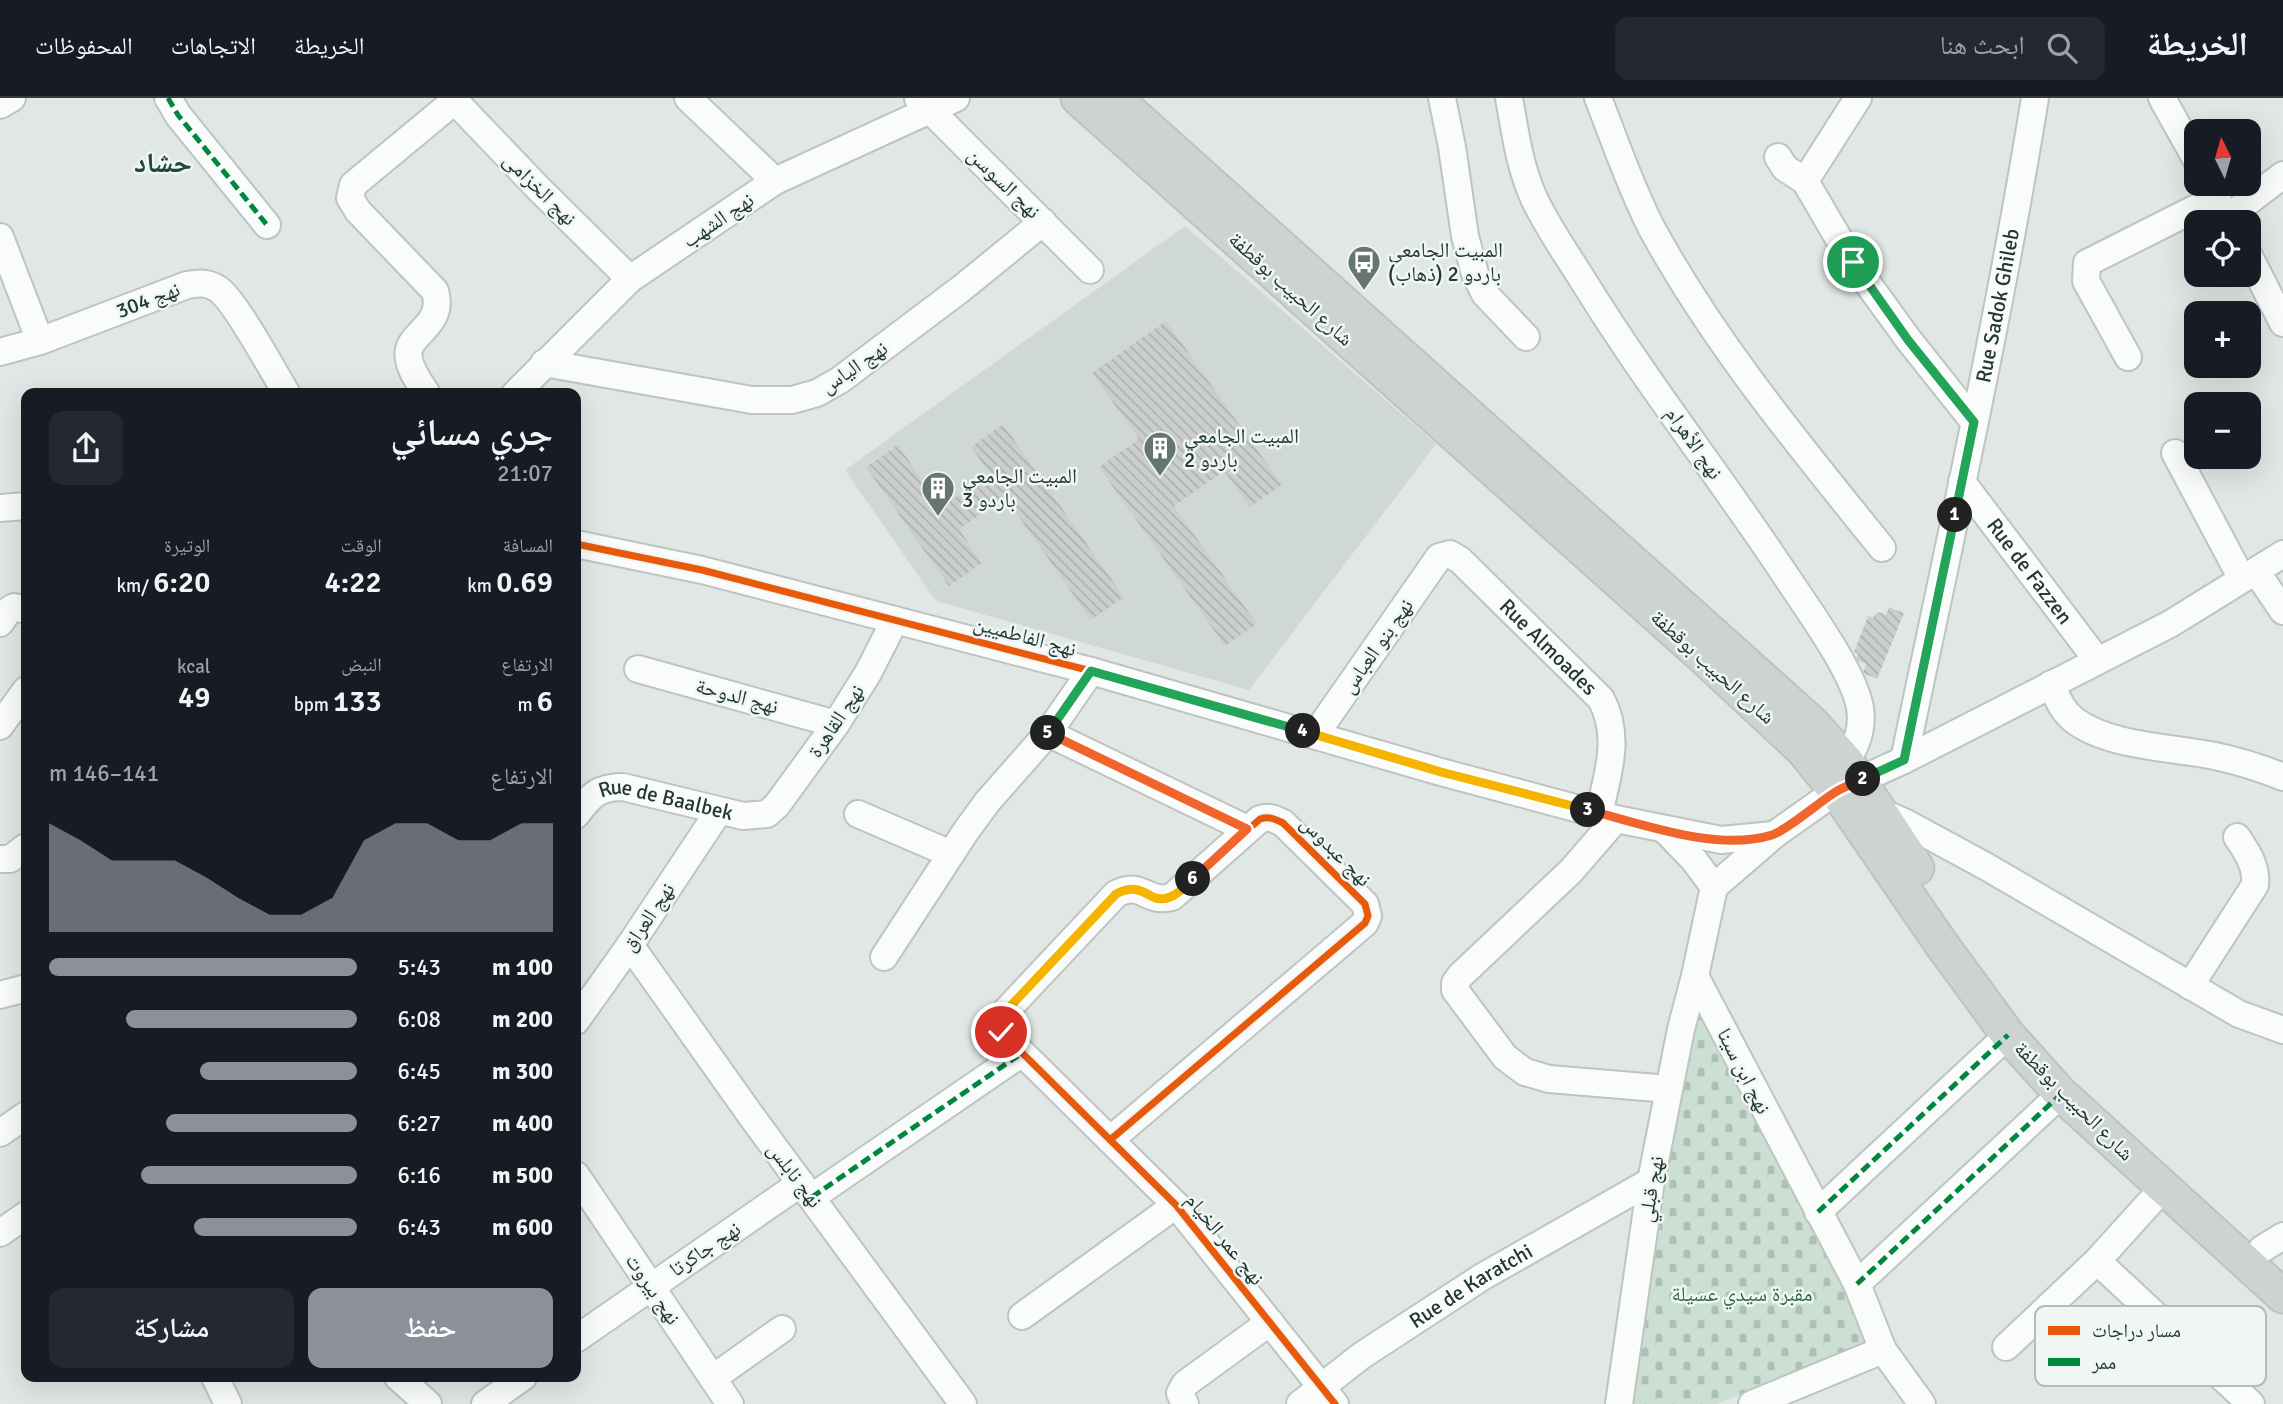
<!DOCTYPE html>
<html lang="ar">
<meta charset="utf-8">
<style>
:root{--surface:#171b24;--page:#242831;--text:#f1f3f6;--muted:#9ea1a6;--line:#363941;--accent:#8c9099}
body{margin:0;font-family:Signika,"Noto Naskh Arabic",sans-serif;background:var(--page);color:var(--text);direction:rtl;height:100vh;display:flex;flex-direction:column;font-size:26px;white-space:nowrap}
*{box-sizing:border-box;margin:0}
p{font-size:23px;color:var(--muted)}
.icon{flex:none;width:38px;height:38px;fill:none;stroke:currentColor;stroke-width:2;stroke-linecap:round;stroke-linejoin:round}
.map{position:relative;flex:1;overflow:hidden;direction:ltr}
.side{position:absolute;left:21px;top:290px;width:560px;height:994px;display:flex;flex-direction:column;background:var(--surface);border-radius:14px;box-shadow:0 7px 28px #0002;direction:rtl}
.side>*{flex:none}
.needle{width:46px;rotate:355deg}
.fabs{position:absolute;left:2184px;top:21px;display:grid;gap:14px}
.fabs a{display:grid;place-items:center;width:77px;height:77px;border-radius:14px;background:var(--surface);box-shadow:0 7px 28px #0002;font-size:35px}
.pin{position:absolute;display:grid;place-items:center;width:60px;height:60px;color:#fff;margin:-30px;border:4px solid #fff;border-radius:50%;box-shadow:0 2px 7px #0007}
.km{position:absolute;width:35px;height:35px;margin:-18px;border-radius:50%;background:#222;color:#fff;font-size:19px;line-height:35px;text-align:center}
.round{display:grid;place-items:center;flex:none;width:74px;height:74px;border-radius:14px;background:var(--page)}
.headline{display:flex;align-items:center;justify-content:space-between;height:119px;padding:0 28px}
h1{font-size:38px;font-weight:600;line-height:52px}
.stats{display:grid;grid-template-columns:repeat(3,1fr);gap:10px;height:119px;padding:7px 28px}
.stats div{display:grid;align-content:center}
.stats b{font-size:30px;font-weight:600}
.stats small{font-size:19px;font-weight:400}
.stats p{font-size:19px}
.chart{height:196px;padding:14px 28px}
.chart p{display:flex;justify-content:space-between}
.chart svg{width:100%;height:126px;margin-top:7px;fill:var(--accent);opacity:.7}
.action{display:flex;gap:14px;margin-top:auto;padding:14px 28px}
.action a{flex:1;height:80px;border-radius:14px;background:var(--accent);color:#fff;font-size:28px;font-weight:600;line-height:80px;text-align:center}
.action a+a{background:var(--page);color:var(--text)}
ul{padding:0 28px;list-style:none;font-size:23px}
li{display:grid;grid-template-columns:112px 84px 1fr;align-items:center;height:52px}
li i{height:18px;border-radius:9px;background:var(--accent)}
header{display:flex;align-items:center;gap:42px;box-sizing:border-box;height:98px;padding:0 35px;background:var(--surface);border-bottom:2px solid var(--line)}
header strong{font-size:33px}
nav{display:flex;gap:38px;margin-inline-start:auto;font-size:24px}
.search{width:490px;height:63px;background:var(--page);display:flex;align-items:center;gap:18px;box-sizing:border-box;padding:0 24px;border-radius:14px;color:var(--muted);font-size:26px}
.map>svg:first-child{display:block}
</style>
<header>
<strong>الخريطة</strong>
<div class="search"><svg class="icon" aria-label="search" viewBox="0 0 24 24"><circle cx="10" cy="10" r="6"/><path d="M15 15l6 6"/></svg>ابحث هنا</div>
<nav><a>الخريطة</a><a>الاتجاهات</a><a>المحفوظات</a></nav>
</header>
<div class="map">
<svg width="2283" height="1306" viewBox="0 0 2283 1306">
<defs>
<pattern id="cemetery-stones" width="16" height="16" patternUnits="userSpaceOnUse" patternTransform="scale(1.75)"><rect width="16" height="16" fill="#cbdfd2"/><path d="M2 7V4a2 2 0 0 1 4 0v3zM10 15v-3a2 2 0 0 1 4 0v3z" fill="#aec0b5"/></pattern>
<pattern id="building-back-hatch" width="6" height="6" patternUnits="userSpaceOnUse" patternTransform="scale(1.75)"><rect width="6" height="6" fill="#cacfcd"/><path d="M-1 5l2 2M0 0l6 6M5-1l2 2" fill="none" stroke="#adb2b0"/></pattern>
</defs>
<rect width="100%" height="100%" fill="#e1e7e4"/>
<!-- built -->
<polygon fill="#d0d8d4" points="1185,128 1436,346 1249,592 936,503 845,372"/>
<!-- cemetery -->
<polygon fill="url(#cemetery-stones)" points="1694,905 1873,1244 1716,1306 1632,1306"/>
<!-- building -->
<g fill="url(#building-back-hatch)">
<polygon points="1166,223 1282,387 1250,409 1224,373 1174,408 1257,526 1225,548 1099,369 1139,341 1092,275"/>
<polygon points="1003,326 1124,499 1091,522 1005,399 959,431 982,465 949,488 866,369 898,347 941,409 990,376 971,349"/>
<polygon points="1889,509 1904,515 1877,581 1863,575 1866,566 1856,562 1858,556 1854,554 1868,518 1873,520 1875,516 1879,514 1886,517"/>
</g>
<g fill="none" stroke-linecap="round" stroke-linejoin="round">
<defs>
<g id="minor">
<polyline points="168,0 178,17 267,127"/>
<polyline points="452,0 539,91 630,181"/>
<polyline points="688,0 775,83"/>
<polyline points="918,0 1090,172"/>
<polyline points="1442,0 1452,49 1465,138 1475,176 1485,196 1526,239"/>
<path d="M1509,0C1515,33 1519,66 1533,98C1545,126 1568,158 1584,184C1647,286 1722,381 1788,481C1809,513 1854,574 1860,610C1864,636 1852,659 1834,677"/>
<path d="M1598,0C1615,43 1630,88 1651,129C1714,245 1799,347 1882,450"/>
<polyline points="1858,0 1805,83 1853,165 1908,241 1974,324"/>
<polyline points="2162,0 2196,61"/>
<polyline points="0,7 12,0"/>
<polyline points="1778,59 1785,70 1805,83"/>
<polyline points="2228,119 2283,77"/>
<polyline points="0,139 40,243"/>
<polyline points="2249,158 2283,225"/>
<path d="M0,254L40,243L187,187C199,185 208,184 218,191C235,202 274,275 287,296"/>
<polyline points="2128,259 2086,183 2087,165 2218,99"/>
<polyline points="544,265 752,302 792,302 817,295 840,282 962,190 1043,124"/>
<path d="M427,296C420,285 411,274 409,261C403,235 446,230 435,193L358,113L350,100L353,87L458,0"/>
<polyline points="515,296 630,181 775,83 956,0"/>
<polyline points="2175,355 2242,481"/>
<path id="s1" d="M1962,384L2097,562"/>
<polyline points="0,410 26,408"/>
<polyline points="576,446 702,472 1091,573 1441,674 1616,721 1721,742 1774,737"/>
<polyline points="2256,473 2283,513"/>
<polyline points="0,525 9,512 14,509 26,512"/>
<polyline points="638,571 836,626"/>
<path d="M2051,586C2057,599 2062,613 2074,622C2109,649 2173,649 2215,658C2238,663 2261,670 2283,679"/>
<polyline points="0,628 26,592"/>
<polyline points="1048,635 1247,731"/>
<path id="s2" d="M1315,637L1439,459L1450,456L1460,462L1601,601C1621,638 1608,676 1599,715"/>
<path id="s3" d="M1904,662C1950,442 1999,222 2035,0"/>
<polyline points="1881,714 1906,725 1987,769 2239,916 2283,932"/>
<polyline points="858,716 951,756"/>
<path id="s4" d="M576,717C591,697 598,689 623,689L743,718L767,716L777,707L836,626L868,575L895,522"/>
<polyline points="1616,721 1571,773 1460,878 1455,885 1455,892 1505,959 1525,974 1549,981 1669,991"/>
<polyline points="1665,732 1694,762 1714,789"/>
<polyline points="0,761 10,761 26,749"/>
<polyline points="630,847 752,1019 963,1306"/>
<polyline points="884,859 966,733 988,703 1048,635 1091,573"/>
<polyline points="1695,878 1857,1186 1883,1252 1922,1306"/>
<path d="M2190,888L2255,787C2257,768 2247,754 2237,739"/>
<polyline points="0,897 26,890"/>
<polyline points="576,923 630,847 719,713"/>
<polyline points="0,1035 26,1017"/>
<path d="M1110,1042L1365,825L1368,818L1365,806L1283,725C1275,721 1269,718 1260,721L1172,799C1146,806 1142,782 1116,796L1004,915L998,926L1001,934L1176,1107L1335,1306"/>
<polyline points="576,1077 730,1306"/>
<polyline points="2163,1090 2097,1163 2251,1306"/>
<polyline points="812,1099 1022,955"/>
<polyline points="1818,1114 2008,937"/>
<polyline points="0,1135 26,1117"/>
<polyline points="2262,1151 2283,1138"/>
<polyline points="1857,1186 2061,996"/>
<polyline points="1022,1218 1176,1107"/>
<polyline points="576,1241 801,1085"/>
<polyline points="2006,1249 2097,1163"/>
<polyline points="215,1279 228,1306"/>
<polyline points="398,1279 428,1306"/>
<polyline points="713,1280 782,1231"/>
<polyline points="485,1306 523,1279"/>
<polyline points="1185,1306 1180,1295 1185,1286 1270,1224"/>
<path id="s5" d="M1300,1306L1361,1258L1482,1179L1651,1083"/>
<polyline points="1619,1306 1651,1083 1681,931 1695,878 1714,789 1774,737 1836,693 1904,662 2170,526 2283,456"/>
<polyline points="1752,1306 1883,1252"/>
</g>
<g id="major">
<polyline points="1078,0 1702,558 1803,652 1836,693 1942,847 2008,937 2061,996 2283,1198"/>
<polyline points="1115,0 1813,626 1847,664 1917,770"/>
</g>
</defs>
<!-- minor casing -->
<use href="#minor" stroke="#bec4c1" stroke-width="30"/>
<!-- major casing -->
<use href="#major" stroke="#bcc3c1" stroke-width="37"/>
<!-- minor -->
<use href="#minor" stroke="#fafbfb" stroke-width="26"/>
<!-- major -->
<use href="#major" stroke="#cdd3d1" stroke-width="33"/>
<!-- quiet -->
<g stroke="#00873e" stroke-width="5" stroke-dasharray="10 5" stroke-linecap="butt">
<polyline points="168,0 178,17 267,127"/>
<polyline points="812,1099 1022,955"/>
<polyline points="1818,1114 2008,937"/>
<polyline points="1857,1186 2061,996"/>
</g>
<defs>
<g id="cycleway">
<polyline points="576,446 702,472 1091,573 1441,674 1616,721 1721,742 1774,737"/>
<path d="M1110,1042L1365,825L1368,818L1365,806L1283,725C1275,721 1269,718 1260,721L1172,799C1146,806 1142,782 1116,796L1004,915L998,926L1001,934L1176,1107L1335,1306"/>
</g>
</defs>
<!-- cycleway casing -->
<use href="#cycleway" stroke="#eff6f3" stroke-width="11"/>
<!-- cycleway -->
<use href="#cycleway" stroke="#e8590c" stroke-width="7"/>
</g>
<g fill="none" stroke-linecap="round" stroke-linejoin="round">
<defs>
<polyline id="split-1" points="1853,164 1908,242 1974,324 1955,417"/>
<polyline id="split-2" points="1863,681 1904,662 1955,417"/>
<path id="split-3" d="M1588,712C1642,726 1717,754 1772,737C1787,732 1818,705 1834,695C1843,689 1853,686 1863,681"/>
<polyline id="split-4" points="1303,633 1441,674 1588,712"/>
<polyline id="split-5" points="1048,635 1091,573 1303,633"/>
<polyline id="split-6" points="1048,635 1247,731 1193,781"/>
<path id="split-7" d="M1001,934L998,926L1004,915L1116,796C1145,781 1149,808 1170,799C1179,796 1186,787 1193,781"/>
</defs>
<!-- split-1 casing -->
<use href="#split-1" stroke="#fff" stroke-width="14"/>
<!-- split-2 casing -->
<use href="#split-2" stroke="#fff" stroke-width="14"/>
<!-- split-3 casing -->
<use href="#split-3" stroke="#fff" stroke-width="14"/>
<!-- split-4 casing -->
<use href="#split-4" stroke="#fff" stroke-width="14"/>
<!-- split-5 casing -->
<use href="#split-5" stroke="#fff" stroke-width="14"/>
<!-- split-6 casing -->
<use href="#split-6" stroke="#fff" stroke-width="14"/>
<!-- split-7 casing -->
<use href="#split-7" stroke="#fff" stroke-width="14"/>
<!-- split-1 -->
<use href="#split-1" stroke="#22a559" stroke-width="9"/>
<!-- split-2 -->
<use href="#split-2" stroke="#22a559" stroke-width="9"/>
<!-- split-3 -->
<use href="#split-3" stroke="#f0652b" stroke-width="9"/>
<!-- split-4 -->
<use href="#split-4" stroke="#f5b400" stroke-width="9"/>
<!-- split-5 -->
<use href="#split-5" stroke="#22a559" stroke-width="9"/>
<!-- split-6 -->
<use href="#split-6" stroke="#f0652b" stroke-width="9"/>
<!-- split-7 -->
<use href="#split-7" stroke="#f5b400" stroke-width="9"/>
</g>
<!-- icons -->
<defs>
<symbol id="bus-pin" viewBox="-11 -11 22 30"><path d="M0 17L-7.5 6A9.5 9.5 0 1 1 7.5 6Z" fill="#657570" stroke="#eff6f3"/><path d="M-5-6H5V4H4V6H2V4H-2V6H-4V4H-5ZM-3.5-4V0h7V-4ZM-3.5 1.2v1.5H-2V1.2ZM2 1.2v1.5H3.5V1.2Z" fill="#fff"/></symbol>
<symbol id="building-pin" viewBox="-11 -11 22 30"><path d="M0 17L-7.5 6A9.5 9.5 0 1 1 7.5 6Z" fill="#657570" stroke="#eff6f3"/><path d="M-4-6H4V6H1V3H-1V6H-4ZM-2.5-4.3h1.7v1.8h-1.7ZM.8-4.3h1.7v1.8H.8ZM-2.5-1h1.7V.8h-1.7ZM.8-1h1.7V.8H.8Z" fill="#fff"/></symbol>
</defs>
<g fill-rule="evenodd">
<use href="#bus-pin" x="1345" y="145" width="38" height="52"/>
<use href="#building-pin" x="1141" y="331" width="38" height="52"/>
<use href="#building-pin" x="919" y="371" width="38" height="52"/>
</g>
<g text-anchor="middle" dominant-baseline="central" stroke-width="5" stroke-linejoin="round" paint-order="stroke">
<!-- street labels -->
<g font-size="21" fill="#223832" stroke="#eff6f3">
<text transform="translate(1004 85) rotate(44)">نهج السوسن</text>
<text transform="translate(540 91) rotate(45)">نهج الخزامى</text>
<text transform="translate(718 122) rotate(-34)">نهج الشهب</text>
<text transform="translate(1291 191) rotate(42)">شارع الحبيب بوقطفة</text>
<text transform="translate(148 202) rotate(-21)">نهج 304</text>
<text stroke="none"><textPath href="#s3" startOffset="464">Rue Sadok Ghileb</textPath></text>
<text transform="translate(854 269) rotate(-34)">نهج الياس</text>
<text transform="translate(1694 345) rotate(55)">نهج الأهرام</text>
<text stroke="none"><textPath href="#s1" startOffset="112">Rue de Fazzen</textPath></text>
<text transform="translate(1025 538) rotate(15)">نهج الفاطميين</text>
<text transform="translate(1377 548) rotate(-55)">نهج بنو العباس</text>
<text stroke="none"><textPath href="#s2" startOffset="364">Rue Almoades</textPath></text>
<text transform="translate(1713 569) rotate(42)">شارع الحبيب بوقطفة</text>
<text transform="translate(737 598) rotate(15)">نهج الدوحة</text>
<text transform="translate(836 623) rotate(-56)">نهج القاهرة</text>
<text stroke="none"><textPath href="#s4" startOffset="102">Rue de Baalbek</textPath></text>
<text transform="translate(1336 753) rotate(45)">نهج عبدوس</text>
<text transform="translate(648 819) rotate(-56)">نهج العراق</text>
<text transform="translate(1744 973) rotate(63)">نهج ابن سينا</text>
<text transform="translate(2074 1003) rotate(45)">شارع الحبيب بوقطفة</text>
<text transform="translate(795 1077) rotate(53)">نهج نابلس</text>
<text transform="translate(1651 1091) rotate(-80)">نهج قبلي</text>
<text transform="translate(1225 1141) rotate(51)">نهج عمر الخيام</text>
<text transform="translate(705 1151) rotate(-34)">نهج جاكرتا</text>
<text stroke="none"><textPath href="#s5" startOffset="208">Rue de Karatchi</textPath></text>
<text transform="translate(653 1191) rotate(56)">نهج بيروت</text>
</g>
<!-- poi labels -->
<g font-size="21" fill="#223832" stroke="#eff6f3" text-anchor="start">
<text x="1388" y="152">المبيت الجامعي<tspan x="1388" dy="24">باردو 2 (ذهاب)</tspan></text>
<text x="1184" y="338">المبيت الجامعي<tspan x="1184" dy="24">باردو 2</tspan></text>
<text x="962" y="378">المبيت الجامعي<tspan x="962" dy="24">باردو 3</tspan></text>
</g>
<!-- park labels -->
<g font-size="21" fill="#2f6b48" stroke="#eff6f3">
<text x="1742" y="1196">مقبرة سيدي عسيلة</text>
</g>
<!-- district labels -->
<g font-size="28" font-weight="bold" fill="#1f483f" stroke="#eff6f3">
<text x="163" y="65">حشاد</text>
</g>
</g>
<!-- legend -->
<rect x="2035" y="1208" width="231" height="80" rx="10" fill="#eff6f3" stroke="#b2bdb9" stroke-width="2"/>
<rect x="2048" y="1228" width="32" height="9" fill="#e8590c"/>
<rect x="2048" y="1260" width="32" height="8" fill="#00873e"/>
<g font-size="19" fill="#223832">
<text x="2092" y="1239">مسار دراجات</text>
<text x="2092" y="1271">ممر</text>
</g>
</svg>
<div class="fabs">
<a><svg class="needle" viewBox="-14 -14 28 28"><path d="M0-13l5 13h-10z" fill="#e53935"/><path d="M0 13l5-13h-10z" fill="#9ea1a6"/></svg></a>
<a><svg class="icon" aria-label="locate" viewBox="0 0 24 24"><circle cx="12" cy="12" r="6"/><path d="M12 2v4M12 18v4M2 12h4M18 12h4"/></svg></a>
<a>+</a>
<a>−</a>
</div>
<div class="pin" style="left:1853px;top:164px;background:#1e9e55"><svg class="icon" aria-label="arrive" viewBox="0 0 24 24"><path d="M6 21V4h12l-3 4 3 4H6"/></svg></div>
<div class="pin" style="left:1001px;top:934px;background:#d93025"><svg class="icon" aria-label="check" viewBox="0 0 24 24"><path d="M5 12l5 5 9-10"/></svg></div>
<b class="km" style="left:1955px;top:417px">1</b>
<b class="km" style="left:1863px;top:681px">2</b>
<b class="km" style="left:1588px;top:712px">3</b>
<b class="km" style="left:1303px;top:633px">4</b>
<b class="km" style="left:1048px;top:635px">5</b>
<b class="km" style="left:1193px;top:781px">6</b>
<section class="side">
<div class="headline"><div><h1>جري مسائي</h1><p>21:07</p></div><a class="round"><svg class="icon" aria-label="share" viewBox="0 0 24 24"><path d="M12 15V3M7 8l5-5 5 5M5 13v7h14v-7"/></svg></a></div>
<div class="stats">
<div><p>المسافة</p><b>0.69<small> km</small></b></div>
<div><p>الوقت</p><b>4:22</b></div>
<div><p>الوتيرة</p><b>6:20<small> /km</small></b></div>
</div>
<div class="stats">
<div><p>الارتفاع</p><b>6<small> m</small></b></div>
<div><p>النبض</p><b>133<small> bpm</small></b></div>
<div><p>kcal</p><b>49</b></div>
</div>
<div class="chart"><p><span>الارتفاع</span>141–146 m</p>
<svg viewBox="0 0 160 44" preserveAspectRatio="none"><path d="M0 44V6L10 12L20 19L30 19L40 19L50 25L60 32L70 38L80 38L90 32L100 12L110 6L120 6L130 12L140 12L150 6L160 6V44z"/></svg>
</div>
<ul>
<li><b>100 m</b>5:43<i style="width:100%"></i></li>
<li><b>200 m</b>6:08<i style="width:75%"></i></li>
<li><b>300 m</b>6:45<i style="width:51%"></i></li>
<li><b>400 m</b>6:27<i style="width:62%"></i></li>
<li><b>500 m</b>6:16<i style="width:70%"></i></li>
<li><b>600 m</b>6:43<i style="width:53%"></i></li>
</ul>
<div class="action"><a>حفظ</a><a>مشاركة</a></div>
</section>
</div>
